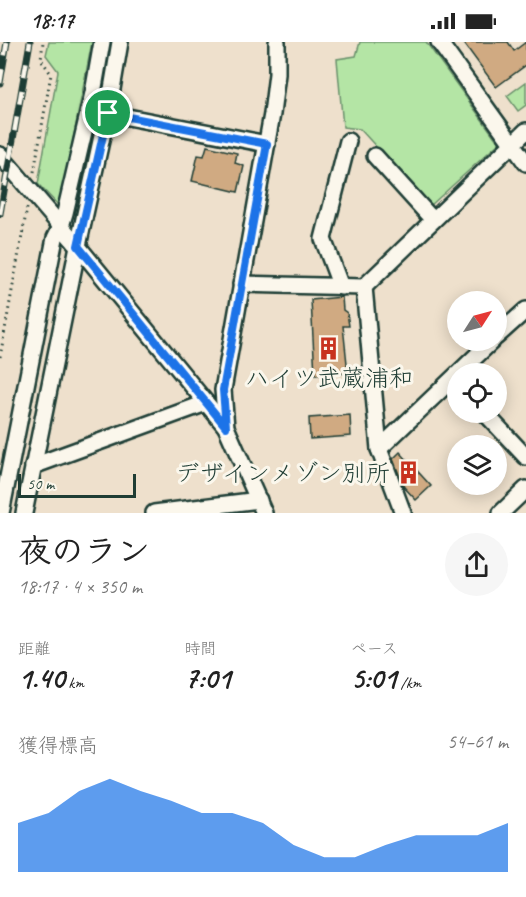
<!DOCTYPE html>
<html lang="ja">
<meta charset="utf-8">
<style>
:root{--surface:#fff;--page:#f6f6f6;--text:#222;--muted:#767676;--accent:#1a73e8}
body{margin:0;font-family:Caveat,"Klee One",sans-serif;background:var(--page);color:var(--text);height:100vh;display:flex;flex-direction:column;font-size:22px;white-space:nowrap}
*{box-sizing:border-box;margin:0}
p{font-size:20px;color:var(--muted)}
.icon{flex:none;width:33px;height:33px;fill:none;stroke:currentColor;stroke-width:2;stroke-linecap:round;stroke-linejoin:round}
.map{position:relative;height:471px;overflow:hidden}
.details{display:flex;flex-direction:column;background:var(--surface);flex:1}
.details>*{flex:none}
.needle{width:39px;rotate:54deg}
.buttons{position:absolute;left:447px;top:249px;display:grid;gap:12px}
.buttons a{display:grid;place-items:center;width:60px;height:60px;border-radius:50%;background:var(--surface);box-shadow:0 3px 15px #0003;font-size:30px}
.scale{position:absolute;left:18px;bottom:15px;width:118px;box-sizing:border-box;padding-left:6px;border:3px solid #1f3d34;border-top:0;font-size:16px;line-height:21px;white-space:nowrap;color:#1f3d34;-webkit-text-stroke:4px #fbf7ec;paint-order:stroke}
.pin{position:absolute;display:grid;place-items:center;width:51px;height:51px;color:#fff;margin:-26px;border:3px solid #fff;border-radius:50%;box-shadow:0 2px 6px #0007}
.round{display:grid;place-items:center;flex:none;width:63px;height:63px;border-radius:32px;background:var(--page)}
.overview{display:flex;align-items:center;justify-content:space-between;height:102px;padding:0 18px}
h1{font-size:33px;font-weight:700;line-height:45px}
.stats{display:grid;grid-template-columns:repeat(3,1fr);gap:9px;height:102px;padding:6px 18px}
.stats div{display:grid;align-content:center}
.stats b{font-size:30px;font-weight:700}
.stats small{font-size:16px;font-weight:400}
.stats p{font-size:16px}
.chart{height:168px;padding:12px 18px}
.chart p{display:flex;justify-content:space-between}
.chart svg{width:100%;height:108px;margin-top:6px;fill:var(--accent);opacity:.7}
.status{display:flex;justify-content:space-between;align-items:center;height:42px;padding:0 30px;background:var(--surface);direction:ltr}
.status svg{height:16px;fill:currentColor}
.map>svg:first-child{display:block}
</style>
<div class="status"><b>18:17</b><svg viewBox="0 0 49 12"><path d="M0 12V9h3v3zM5 12V6h3v6zM10 12V3h3v9zM15 12V0h3v12zM26 1h20v11H26zM47 4h2v5h-2z"/></svg></div>
<div class="map">
<svg width="526" height="471" viewBox="0 0 526 471">
<rect width="100%" height="100%" fill="#eee0cc"/>
<filter id="ink" filterUnits="userSpaceOnUse"><feTurbulence type="fractalNoise" baseFrequency=".0167" numOctaves="2"/><feDisplacementMap in="SourceGraphic" scale="12" xChannelSelector="R" yChannelSelector="G"/><feConvolveMatrix kernelMatrix="1 2 1 2 8 2 1 2 1" color-interpolation-filters="sRGB"/></filter>
<g filter="url(#ink)">
<!-- green -->
<g fill="#b4e5a5" stroke="#6a916c" stroke-width="1.5">
<polygon points="49,0 92,0 60,165 38,142 58,29 46,13"/>
<polygon points="360,0 426,0 499,101 430,164 360,87 343,85 337,17 356,14"/>
<polygon points="526,40 526,63 518,69 507,54"/>
</g>
<!-- building -->
<g fill="#d0aa82" stroke="#1f3d34" stroke-width="1.5">
<polygon points="463,0 508,0 514,9 526,0 526,23 496,45"/>
<polygon points="207,104 237,111 235,121 244,124 238,150 192,139 198,113 204,114"/>
<polygon points="342,255 343,268 347,271 349,284 343,284 348,331 315,333 311,258"/>
<polygon points="350,373 351,394 310,397 309,376"/>
<polygon points="400,410 431,444 416,458 404,445 393,417"/>
</g>
<g fill="none" stroke-linecap="round" stroke-linejoin="round">
<defs>
<g id="minor">
<polyline points="439,0 526,121"/>
<polyline points="107,71 267,102"/>
<polyline points="0,113 72,197 226,385"/>
<polyline points="375,114 433,178"/>
<polyline points="241,242 364,245 526,89"/>
<polyline points="341,245 323,197 348,99"/>
<polyline points="364,245 379,407 403,471"/>
<polyline points="496,295 526,268"/>
<polyline points="484,370 526,415"/>
<polyline points="379,407 493,298"/>
<polyline points="33,424 206,361"/>
<polyline points="1,471 55,196 61,184 65,171 93,51 102,0"/>
<polyline points="24,471 78,204 111,53 120,0"/>
<polyline points="154,471 259,458"/>
<polyline points="264,471 226,385 223,348 272,72 277,32 277,0"/>
<polyline points="501,471 526,447"/>
</g>
</defs>
<!-- minor casing -->
<use href="#minor" stroke="#1f3d34" stroke-width="20"/>
<!-- path -->
<g stroke="#1f3d34" stroke-width="3" stroke-dasharray="1.5 4.5" stroke-linecap="butt">
<polyline points="34,130 51,32 41,17 43,0"/>
<polyline points="0,315 27,166"/>
</g>
<!-- minor -->
<use href="#minor" stroke="#fbf7ec" stroke-width="15"/>
<defs>
<g id="rail">
<polyline points="0,41 7,0"/>
<polyline points="0,172 30,0"/>
</g>
</defs>
<!-- rail casing -->
<use href="#rail" stroke="#1f3d34" stroke-width="7"/>
<!-- rail -->
<use href="#rail" stroke="#fbf7ec" stroke-width="4.5" stroke-dasharray="14" stroke-linecap="butt"/>
</g>
</g>
<g fill="none" stroke-linecap="round" stroke-linejoin="round" filter="url(#ink)">
<defs>
<polygon id="route" points="108,71 267,102 223,348 226,385 78,204"/>
</defs>
<!-- route casing -->
<use href="#route" stroke="#fff" stroke-width="12"/>
<!-- route -->
<use href="#route" stroke="#1a73e8" stroke-width="8"/>
</g>
<!-- icons -->
<defs>
<symbol id="building-bare" viewBox="-9 -9 18 18"><path d="M-4-6H4V6H1V3H-1V6H-4ZM-2.5-4.3h1.7v1.8h-1.7ZM.8-4.3h1.7v1.8H.8ZM-2.5-1h1.7V.8h-1.7ZM.8-1h1.7V.8H.8Z" fill="#c8321e" stroke="#fbf7ec" stroke-width="2.5" paint-order="stroke"/></symbol>
</defs>
<g fill-rule="evenodd">
<use href="#building-bare" x="312" y="290" width="33" height="33"/>
<use href="#building-bare" x="392" y="414" width="33" height="33"/>
</g>
<g text-anchor="middle" dominant-baseline="central" stroke-width="6" stroke-linejoin="round" paint-order="stroke">
<!-- poi labels -->
<g font-size="24" fill="#1f3d34" stroke="#fbf7ec">
<text x="329" y="336">ハイツ武蔵浦和</text>
<text x="390" y="431" text-anchor="end">デザインメゾン別所</text>
</g>
</g>
</svg>
<div class="buttons">
<a><svg class="needle" viewBox="-14 -14 28 28"><path d="M0-13l5 13h-10z" fill="#e53935"/><path d="M0 13l5-13h-10z" fill="#767676"/></svg></a>
<a><svg class="icon" aria-label="locate" viewBox="0 0 24 24"><circle cx="12" cy="12" r="6"/><path d="M12 2v4M12 18v4M2 12h4M18 12h4"/></svg></a>
<a><svg class="icon" aria-label="layers" viewBox="0 0 24 24"><path d="M12 4l9 5-9 5-9-5zM3 14l9 5 9-5"/></svg></a>
</div>
<div class="scale">50 m</div>
<div class="pin" style="left:108px;top:71px;background:#1e9e55"><svg class="icon" aria-label="arrive" viewBox="0 0 24 24"><path d="M6 21V4h12l-3 4 3 4H6"/></svg></div>
</div>
<section class="details">
<div class="overview"><div><h1>夜のラン</h1><p>18:17 · 4 × 350 m</p></div><a class="round"><svg class="icon" aria-label="share" viewBox="0 0 24 24"><path d="M12 15V3M7 8l5-5 5 5M5 13v7h14v-7"/></svg></a></div>
<div class="stats">
<div><p>距離</p><b>1.40<small> km</small></b></div>
<div><p>時間</p><b>7:01</b></div>
<div><p>ペース</p><b>5:01<small> /km</small></b></div>
</div>
<div class="chart"><p><span>獲得標高</span>54–61 m</p>
<svg viewBox="0 0 160 44" preserveAspectRatio="none"><path d="M0 44V24L10 20L20 11L30 6L40 11L50 15L60 20L70 20L80 24L90 33L100 38L110 38L120 33L130 29L140 29L150 29L160 24V44z"/></svg>
</div>
</section>
